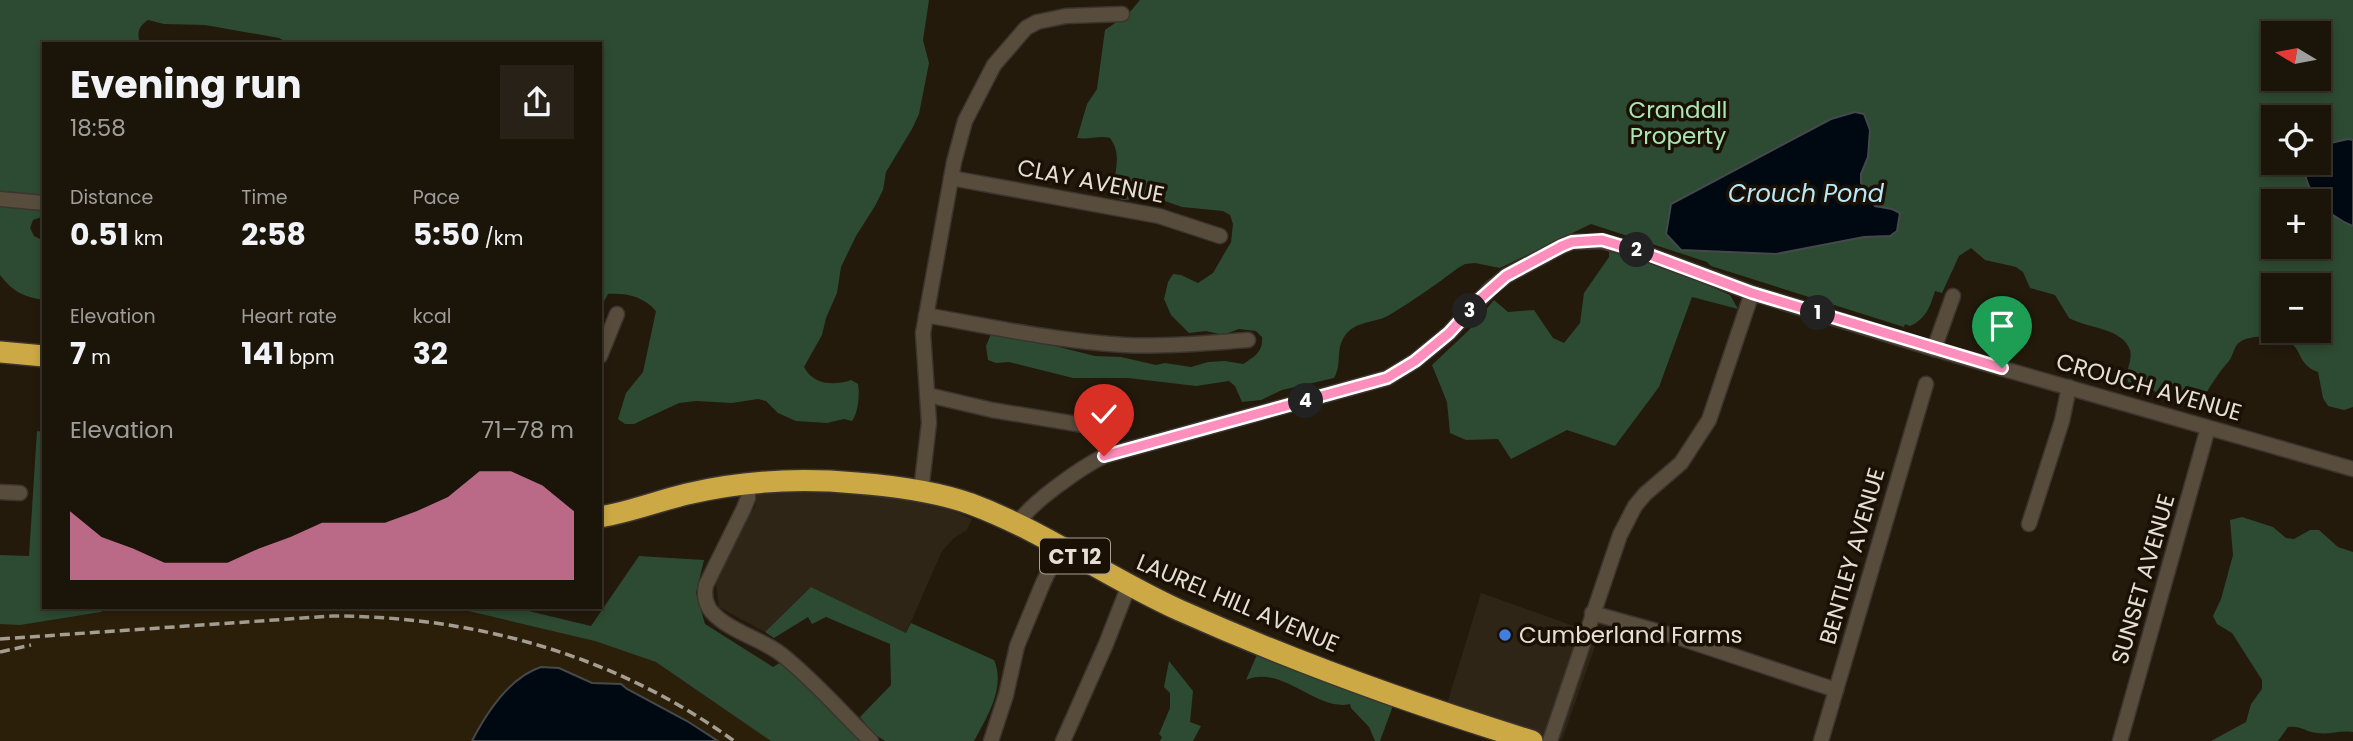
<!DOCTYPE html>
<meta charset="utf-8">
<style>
:root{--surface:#1a1409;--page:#272117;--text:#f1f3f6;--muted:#9f9e9c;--line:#38332a;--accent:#fe8ebb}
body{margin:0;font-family:Poppins,sans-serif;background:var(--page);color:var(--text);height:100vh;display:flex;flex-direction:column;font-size:26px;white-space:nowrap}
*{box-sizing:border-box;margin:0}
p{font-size:23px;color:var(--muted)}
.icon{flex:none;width:38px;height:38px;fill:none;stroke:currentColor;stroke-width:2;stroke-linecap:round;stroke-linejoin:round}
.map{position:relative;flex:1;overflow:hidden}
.side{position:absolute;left:42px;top:42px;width:560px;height:567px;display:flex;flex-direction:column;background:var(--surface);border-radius:0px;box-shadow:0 4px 10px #0003,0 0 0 2px var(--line)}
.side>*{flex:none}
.needle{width:46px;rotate:280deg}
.controls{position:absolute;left:2261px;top:21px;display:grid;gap:14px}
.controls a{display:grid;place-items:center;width:70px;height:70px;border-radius:0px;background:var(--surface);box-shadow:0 4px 10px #0003,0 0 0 2px var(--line);font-size:35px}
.pin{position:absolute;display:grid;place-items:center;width:60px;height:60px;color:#fff;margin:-72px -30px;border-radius:50% 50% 50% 0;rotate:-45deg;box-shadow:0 0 7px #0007}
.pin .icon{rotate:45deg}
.km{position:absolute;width:35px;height:35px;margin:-18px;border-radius:50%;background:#222;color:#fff;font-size:19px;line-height:35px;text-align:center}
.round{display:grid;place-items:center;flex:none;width:74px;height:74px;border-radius:0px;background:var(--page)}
.overview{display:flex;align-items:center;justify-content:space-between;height:119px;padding:0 28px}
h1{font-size:38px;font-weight:700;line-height:52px}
.stats{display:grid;grid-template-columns:repeat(3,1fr);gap:10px;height:119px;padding:7px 28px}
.stats div{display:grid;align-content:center}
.stats b{font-size:30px;font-weight:700}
.stats small{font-size:19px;font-weight:400}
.stats p{font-size:19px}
.chart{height:196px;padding:14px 28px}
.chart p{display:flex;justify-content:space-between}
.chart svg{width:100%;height:126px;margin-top:7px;fill:var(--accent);opacity:.7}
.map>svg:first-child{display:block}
</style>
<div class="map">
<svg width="2353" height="741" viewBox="0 0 2353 741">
<rect width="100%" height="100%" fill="#231a0c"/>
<!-- commercial -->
<g fill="#2f2516">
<polygon points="816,491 854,492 918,500 944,507 972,519 967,530 954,538 942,551 906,633 811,587 765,632 719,607 716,584 744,523 755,507 757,493"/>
<polygon points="1481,593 1599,635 1562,740 1447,704"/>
</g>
<!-- built -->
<polygon fill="#2b1f0a" points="0,592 44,607 512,607 730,688 771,741 718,741 687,721 627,689 621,684 592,683 559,668 548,667 532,670 519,680 492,708 472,741 0,741"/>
<!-- green -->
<g fill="#2d4a32" fill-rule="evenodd">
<path d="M0,0H929L923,40L929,63L919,114L912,129L886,172L883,190L875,206L856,236L841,267L837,293L826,318L822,335L804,367C813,385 834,386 851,380L858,384C860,394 858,413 852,421L844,419L827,423L796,421L778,413L766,401L758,399L732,403L696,401L679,403L634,424H625L618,419L626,393L643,372L656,311C642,296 627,293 608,294L600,309V44H290L279,38L205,25L164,24L148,20C138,27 137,32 140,44H44V216L33,220L30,228L34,236L44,241V300C24,297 13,292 0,275Z"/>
<path d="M1140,0H2353V140L2348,139L2322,145L2319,148V117H2273V163H2306L2304,172L2341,222L2353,226V407L2344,410L2328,406L2323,398L2318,372C2296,364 2303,348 2288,342C2275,336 2245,333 2236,346C2233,351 2232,357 2229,361C2217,374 2210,387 2201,402L2193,404L2175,403L2167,401L2153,390L2141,388L2128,382C2124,371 2133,362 2130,350C2123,328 2086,328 2069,318L2055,295L2030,288L2023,272L2016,267L1985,260L1971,248L1959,256L1942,293L1935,291C1930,307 1926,319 1910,326L1905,324L1904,327L1711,266L1707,262L1591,224L1500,268L1475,263L1465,264L1458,268C1437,284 1414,300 1391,314C1378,323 1359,320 1347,333C1334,348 1343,363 1334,378L1282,390L1261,400L1242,402L1235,386L1229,381L1196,386L1128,378H1073L1009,362L996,363L988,360L986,346L991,334L1035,341L1095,356L1121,357L1156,365L1165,363L1191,367L1208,362L1225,361L1243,364C1255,356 1263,352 1262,337L1256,331L1239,329L1223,335L1206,331L1189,333L1171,315L1164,299L1168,282L1173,274L1181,275L1198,283L1213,273L1231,242L1233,224L1230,215L1223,211L1182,207L1156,198L1122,200L1114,196C1112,174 1124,157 1110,138C1099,135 1089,140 1077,138L1087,104L1097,89L1105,30L1129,13ZM2273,33H2319V79H2273ZM2273,201H2319V247H2273ZM2273,285H2319V331H2273Z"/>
<polygon points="1609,250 1690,277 1730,295 1738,309 1692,297 1659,387 1615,446 1567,430 1511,459 1498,439 1466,440 1450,433 1447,402 1432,365 1469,330 1494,300 1508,312 1534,310 1553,338 1564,343 1580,323 1584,293 1609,257"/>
<polygon points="37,431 44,432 44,607 106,607 101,612 20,625 0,624 0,555 29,556"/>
<path d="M2242,517L2273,527L2286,538L2294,539L2310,530H2319L2338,547L2353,552V732C2340,730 2329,735 2317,733C2306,732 2300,725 2288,727L2278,741H2211L2246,722L2251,704L2262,689V680L2232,633L2217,624L2213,616L2221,599L2233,555L2230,520Z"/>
<polygon points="639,556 704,560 696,593 705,624 773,667 781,662 796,673 866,741 771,741 656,662 595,641 460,609 442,607 512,607 591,626"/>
<path d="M811,587L906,633L911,623L994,660C1006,687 987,717 974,741H885L873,733L860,717L891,685L890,644L826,617L812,624L808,617L774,638L765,632Z"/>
<path d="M1259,650L1394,703L1380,741H1375L1369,727L1351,708L1350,704C1317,712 1282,664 1246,680Z"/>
<polygon points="1169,661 1193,691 1190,722 1201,726 1193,741 1160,741 1162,737 1159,734 1170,708 1170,693 1164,687"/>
</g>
<!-- water -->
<g fill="#000912" stroke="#45494c" stroke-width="2">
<polygon points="1855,112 1864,114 1870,130 1868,157 1861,174 1861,183 1875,206 1892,209 1900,213 1897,231 1890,236 1864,237 1776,254 1681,250 1666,234 1671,204 1831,119"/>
<path d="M2348,139L2353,140V226C2330,218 2300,189 2306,163H2319V148L2322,145Z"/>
<path d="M541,667L559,668L592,683L621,684L627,689L687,721L718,741H472C486,714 510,677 541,667Z"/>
</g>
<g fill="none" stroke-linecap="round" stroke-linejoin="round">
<defs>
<g id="street">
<polyline points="951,178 1159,216 1220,236"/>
<polyline points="0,199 44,203"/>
<path d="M926,315C992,327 1057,341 1124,345C1165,347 1207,343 1248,340"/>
<polyline points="1934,349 1953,296"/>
<polyline points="600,356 617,314"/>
<polyline points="928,395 992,410 1083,425"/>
<path d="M748,484V498L744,508L706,585C704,594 705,603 711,611C728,631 760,638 781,654C814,680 841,712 871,741"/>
<polyline points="921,491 929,423 923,333 954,162 965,121 994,65 1026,28 1037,22 1066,16 1122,14"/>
<polyline points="0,492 20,493"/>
<polyline points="2029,524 2062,421 2069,387"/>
<path d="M1017,525C1028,504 1082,467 1104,456L1387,378L1415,361L1449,333L1490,289L1506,276L1562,246L1572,242L1602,241L1642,252L1752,293L1934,349L2353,469"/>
<polyline points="1592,613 1671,635 1836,690"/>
<polyline points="991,741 1006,695 1017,646 1043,583 1060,548"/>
<polyline points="1063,741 1106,644 1129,585"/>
<polyline points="1550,741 1620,535 1635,506 1645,494 1681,463 1709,420 1752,293"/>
<polyline points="1821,741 1926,384"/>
<polyline points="2120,741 2208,428"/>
</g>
<g id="highway">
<polyline points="0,352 44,356"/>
<path d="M600,517C630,512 658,501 687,494C742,481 801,478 856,483C894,486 935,491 971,504C1044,531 1108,578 1179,610C1293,661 1412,704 1532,741"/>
</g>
</defs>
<!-- street casing -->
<use href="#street" stroke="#3c352f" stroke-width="17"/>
<!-- highway casing -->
<use href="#highway" stroke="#3c352f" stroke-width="24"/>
<!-- street -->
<use href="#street" stroke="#584d3d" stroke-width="14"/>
<!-- highway -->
<use href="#highway" stroke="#cca945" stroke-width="21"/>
<!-- rail -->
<g stroke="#a49d92" stroke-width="3.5" stroke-dasharray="10 5" stroke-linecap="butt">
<path d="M0,639L332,616C476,616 617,656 734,741"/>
<polyline points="0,652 31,645"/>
</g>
</g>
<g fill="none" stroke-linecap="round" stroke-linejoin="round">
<defs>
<polyline id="route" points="1104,456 1387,378 1415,361 1449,333 1480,299 1506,276 1562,246 1572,242 1602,240 1642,252 1752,293 2002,368"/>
</defs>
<!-- route casing -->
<use href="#route" stroke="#fff" stroke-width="14"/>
<!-- route -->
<use href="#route" stroke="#fe8ebb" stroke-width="9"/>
</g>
<!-- markers -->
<circle fill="#3f7fe0" stroke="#1a1104" stroke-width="2.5" cx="1505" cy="635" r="7"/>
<g text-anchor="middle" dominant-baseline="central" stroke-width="7" stroke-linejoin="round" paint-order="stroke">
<!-- shield labels -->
<rect fill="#1a1104" stroke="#a8a196" stroke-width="2" x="1040" y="538.5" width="70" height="35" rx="5"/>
<g font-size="21" font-weight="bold" fill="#e5dfd5">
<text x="1075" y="556">CT 12</text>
</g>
<!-- park labels -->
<g font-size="23" fill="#abe5b3" stroke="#1a1104">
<text x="1678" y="110">Crandall<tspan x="1678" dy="26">Property</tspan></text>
</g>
<!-- street labels -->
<g font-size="23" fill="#e5dfd5" stroke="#1a1104">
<text transform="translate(1091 181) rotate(11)">CLAY AVENUE</text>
<text transform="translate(2149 387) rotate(16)">CROUCH AVENUE</text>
<text transform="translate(1852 556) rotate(-74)">BENTLEY AVENUE</text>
<text transform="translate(2143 579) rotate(-74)">SUNSET AVENUE</text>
<text transform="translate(1238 603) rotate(23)">LAUREL HILL AVENUE</text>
</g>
<!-- poi labels -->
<g font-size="23" fill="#e5dfd5" stroke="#1a1104" text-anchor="start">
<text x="1519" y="635">Cumberland Farms</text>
</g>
<!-- water labels -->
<g font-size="24" font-style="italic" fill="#b8e8fa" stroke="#1a1104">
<text x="1806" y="193">Crouch Pond</text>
</g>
</g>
</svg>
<div class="controls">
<a><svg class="needle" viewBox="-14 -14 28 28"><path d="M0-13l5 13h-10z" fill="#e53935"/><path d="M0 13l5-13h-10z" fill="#9f9e9c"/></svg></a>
<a><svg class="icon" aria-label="locate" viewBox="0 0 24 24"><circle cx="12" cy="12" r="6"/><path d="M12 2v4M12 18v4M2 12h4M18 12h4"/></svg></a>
<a>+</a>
<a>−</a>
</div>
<div class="pin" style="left:2002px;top:368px;background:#1e9e55"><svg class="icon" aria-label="arrive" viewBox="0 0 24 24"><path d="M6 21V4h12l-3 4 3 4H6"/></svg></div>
<div class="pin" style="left:1104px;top:456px;background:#d93025"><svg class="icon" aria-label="check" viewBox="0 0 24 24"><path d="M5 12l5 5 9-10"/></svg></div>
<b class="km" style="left:1818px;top:313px">1</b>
<b class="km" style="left:1637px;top:250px">2</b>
<b class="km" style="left:1470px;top:311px">3</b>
<b class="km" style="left:1306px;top:401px">4</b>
<section class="side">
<div class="overview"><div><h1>Evening run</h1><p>18:58</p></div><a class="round"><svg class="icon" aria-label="share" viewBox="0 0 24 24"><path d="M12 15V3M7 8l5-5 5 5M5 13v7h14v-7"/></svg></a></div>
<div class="stats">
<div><p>Distance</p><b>0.51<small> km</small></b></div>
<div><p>Time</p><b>2:58</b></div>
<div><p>Pace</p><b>5:50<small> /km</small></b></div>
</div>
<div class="stats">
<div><p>Elevation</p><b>7<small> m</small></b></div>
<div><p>Heart rate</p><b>141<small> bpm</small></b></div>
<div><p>kcal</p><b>32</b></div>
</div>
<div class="chart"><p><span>Elevation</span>71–78 m</p>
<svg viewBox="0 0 160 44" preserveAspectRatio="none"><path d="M0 44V20L10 29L20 33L30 38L40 38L50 38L60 33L70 29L80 24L90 24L100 24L110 20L120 15L130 6L140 6L150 11L160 20V44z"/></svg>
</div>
</section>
</div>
